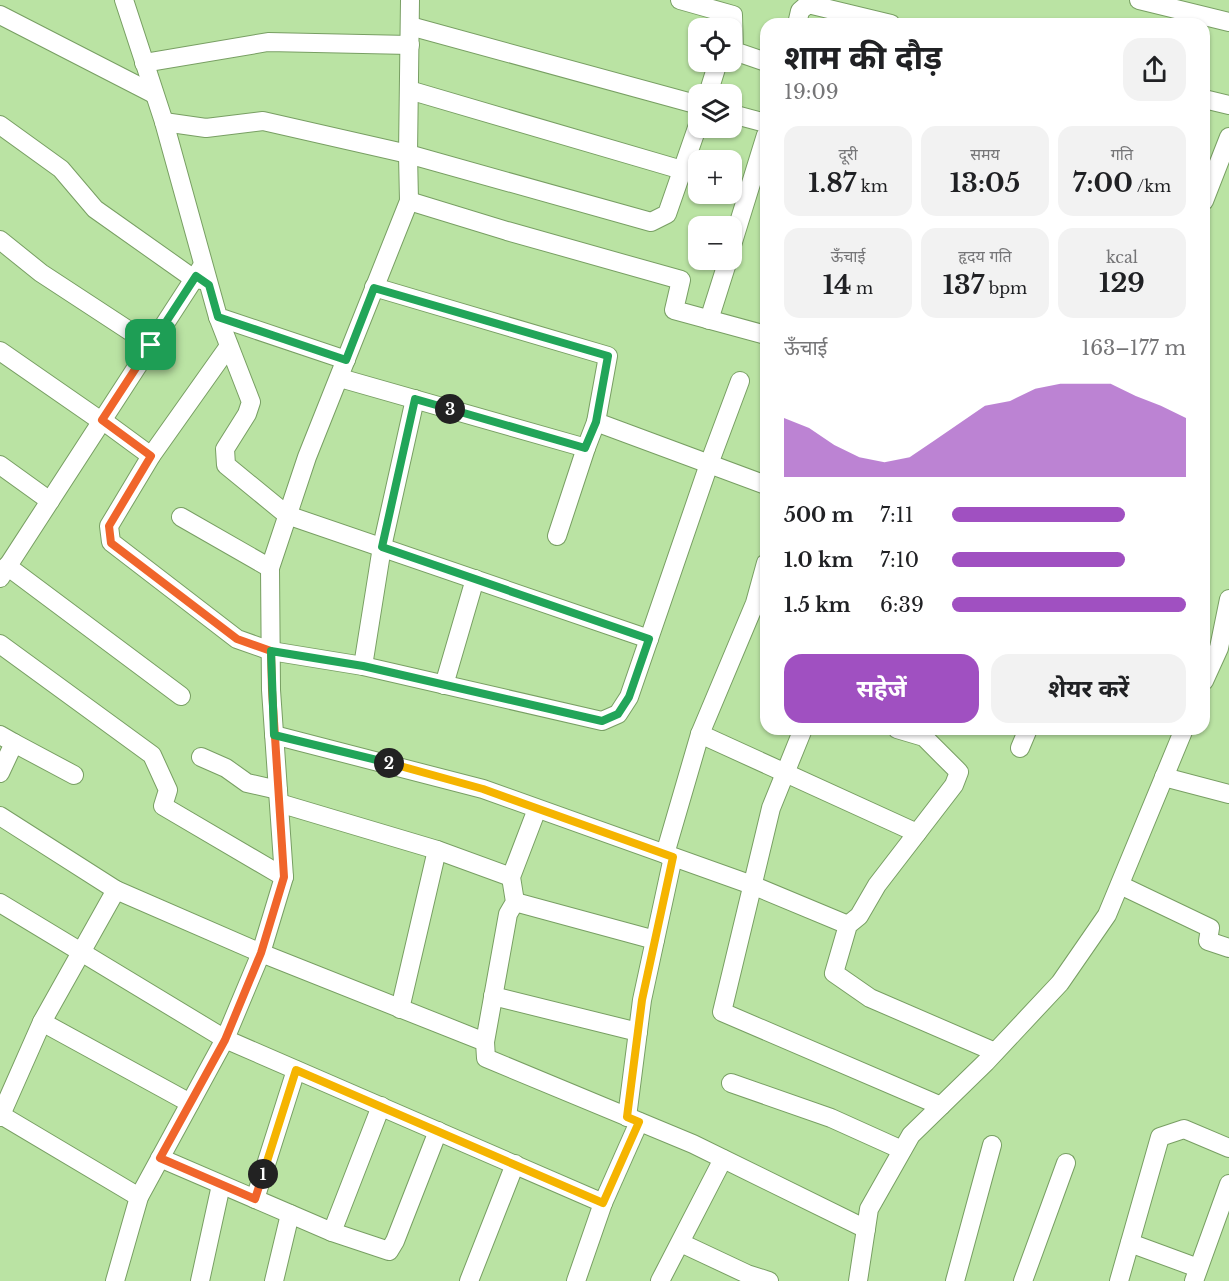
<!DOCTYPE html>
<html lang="hi">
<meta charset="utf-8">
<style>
:root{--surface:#fff;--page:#f2f2f2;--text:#202124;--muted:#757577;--accent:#a050c1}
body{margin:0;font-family:"Libre Baskerville","Noto Sans Devanagari",serif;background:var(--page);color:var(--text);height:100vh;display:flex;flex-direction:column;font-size:22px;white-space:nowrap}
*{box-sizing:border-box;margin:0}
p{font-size:20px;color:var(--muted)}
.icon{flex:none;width:33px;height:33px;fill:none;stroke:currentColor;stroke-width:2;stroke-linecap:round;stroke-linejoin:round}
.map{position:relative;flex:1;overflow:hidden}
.side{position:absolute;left:760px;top:18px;width:450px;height:717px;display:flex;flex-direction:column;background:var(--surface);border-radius:18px;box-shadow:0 2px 4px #0004}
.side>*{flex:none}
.tools{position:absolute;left:688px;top:18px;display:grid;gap:12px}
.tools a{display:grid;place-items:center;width:54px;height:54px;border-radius:12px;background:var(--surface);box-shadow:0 2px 4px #0004;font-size:30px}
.pin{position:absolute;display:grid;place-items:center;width:51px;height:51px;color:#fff;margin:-26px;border-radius:12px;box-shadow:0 3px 9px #0006}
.km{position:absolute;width:30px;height:30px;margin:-15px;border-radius:50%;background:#222;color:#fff;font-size:16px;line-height:30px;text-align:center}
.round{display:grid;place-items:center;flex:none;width:63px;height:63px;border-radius:18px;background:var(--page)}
.headline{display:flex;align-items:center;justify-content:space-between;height:102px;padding:0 24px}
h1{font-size:33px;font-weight:700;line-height:45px}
.metrics{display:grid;grid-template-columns:repeat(3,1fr);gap:9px;height:102px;padding:6px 24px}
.metrics div{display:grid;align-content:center;border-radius:15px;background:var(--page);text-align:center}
.metrics b{font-size:26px;font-weight:700}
.metrics small{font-size:16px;font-weight:400}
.metrics p{font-size:16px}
.chart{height:168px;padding:12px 24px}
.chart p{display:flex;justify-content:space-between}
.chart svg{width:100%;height:108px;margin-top:6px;fill:var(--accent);opacity:.7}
.button{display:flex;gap:12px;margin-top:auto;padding:12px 24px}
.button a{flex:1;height:69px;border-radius:18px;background:var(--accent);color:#fff;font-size:24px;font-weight:700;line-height:69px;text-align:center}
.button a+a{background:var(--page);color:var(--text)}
ul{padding:0 24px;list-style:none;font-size:20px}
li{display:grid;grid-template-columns:96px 72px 1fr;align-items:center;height:45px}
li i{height:15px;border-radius:8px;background:var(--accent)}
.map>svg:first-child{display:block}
</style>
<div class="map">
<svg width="1229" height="1281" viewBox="0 0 1229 1281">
<rect width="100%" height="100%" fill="#bae3a3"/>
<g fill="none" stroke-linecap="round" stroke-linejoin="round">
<defs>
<g id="minor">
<polyline points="124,0 164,122 218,317 346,360"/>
<polyline points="680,0 733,15 734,51 766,62"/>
<polyline points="1139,0 1229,22"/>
<polyline points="0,15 154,94"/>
<polyline points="797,24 800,11 808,4 891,24"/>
<polyline points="410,26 699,105"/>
<polyline points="144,63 268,42 410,45"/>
<polyline points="409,90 682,170"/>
<polyline points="708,94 718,62"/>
<polyline points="1204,99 1229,105"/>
<polyline points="732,114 766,123"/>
<polyline points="164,122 206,128 263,121 408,154 651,222 667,214 699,122"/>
<polyline points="0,125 61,169 95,209 194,279 196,276 201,280"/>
<polyline points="409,201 507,231 681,280 674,310 766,335"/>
<polyline points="1204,201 1229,137"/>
<polyline points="0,240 41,273 151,345"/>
<polyline points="732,245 766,135"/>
<polyline points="374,287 608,356 596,422 766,485"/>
<polyline points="218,317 251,402 247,414 225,449 226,465 287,515 649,639"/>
<polyline points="709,320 728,260"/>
<polyline points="229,346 151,456 109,526 111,542 237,639 271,651 363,666 602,721 618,714 629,697 709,464 740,381"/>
<polyline points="0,351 101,421 102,420 151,456"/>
<polyline points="340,378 586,448 596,422"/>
<polyline points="0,465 50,501"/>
<polyline points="181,517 270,568"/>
<polyline points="557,536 586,448"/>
<polyline points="7,566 181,696"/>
<polyline points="0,578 203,265"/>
<polyline points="0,644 152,755 168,790 163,806 284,877"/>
<polyline points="363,666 382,547 415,399"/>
<polyline points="1204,681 1219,648 1229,599"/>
<polyline points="444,685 475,579"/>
<polyline points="803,729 771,808 722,1012 941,1106"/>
<polyline points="897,729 924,737 959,772 954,785 877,885 859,916 848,925 834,973 870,998 995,1052"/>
<polyline points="700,734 917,833"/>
<polyline points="0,735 14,743 0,773"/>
<polyline points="274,735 483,789 752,885 848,925"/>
<polyline points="14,743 74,775"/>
<polyline points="1020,748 1028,729"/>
<polyline points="201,757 226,768 247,783 278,790"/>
<polyline points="1164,777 1229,794"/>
<polyline points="279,803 437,850 511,877"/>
<polyline points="0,816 116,890 261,953 284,877 271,690 270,568 307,457 409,201 408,154 410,0"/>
<polyline points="665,854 700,734 755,603 766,563"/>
<polyline points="1120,885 1210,928 1208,941 1229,948"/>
<polyline points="515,902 655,940"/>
<polyline points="0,903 225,1039 261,953 485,1042 486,1058 693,1144 866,1229"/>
<polyline points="493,996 638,1032"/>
<polyline points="400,1009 437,850"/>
<polyline points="42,1022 190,1103"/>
<polyline points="485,1042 508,914 515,902 511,877 537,809"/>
<polyline points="731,1083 831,1118 902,1150"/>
<polyline points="1,1115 139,1197"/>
<polyline points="0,1117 42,1022 116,890"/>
<polyline points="627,1117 642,1000 673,857"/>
<polyline points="160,1158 332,1232 381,1106"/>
<polyline points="255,1199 296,1070"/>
<polyline points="603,1203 639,1122"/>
<polyline points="332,1232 389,1251 395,1241 438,1131"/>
<polyline points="681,1243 747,1274 769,1281"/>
<polyline points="1130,1243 1198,1268"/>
<polyline points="115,1281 139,1197 225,1039 603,1203 576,1281"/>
<polyline points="200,1281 221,1185"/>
<polyline points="274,1281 290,1214"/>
<polyline points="469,1281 515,1164"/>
<polyline points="660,1281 723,1159"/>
<polyline points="858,1281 869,1209 911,1135 986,1062 1060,983 1107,915 1184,729"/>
<polyline points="955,1281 992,1145"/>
<polyline points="1023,1281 1066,1163"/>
<polyline points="1119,1281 1160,1137 1184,1129 1229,1148"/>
<polyline points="1194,1281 1229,1184"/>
</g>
</defs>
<!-- minor casing -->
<use href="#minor" stroke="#789f63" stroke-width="20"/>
<!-- minor -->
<use href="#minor" stroke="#fff" stroke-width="18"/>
</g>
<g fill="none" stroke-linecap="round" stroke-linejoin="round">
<defs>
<polyline id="split-1" points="151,345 102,420 151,456 109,526 111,543 237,639 271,651 272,690 284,877 261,953 225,1040 160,1158 255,1199 263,1174"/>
<polyline id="split-2" points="263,1174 296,1070 603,1203 639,1122 627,1117 642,1000 673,857 483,789 389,763"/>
<polyline id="split-3" points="389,763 274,735 271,651 363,666 602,721 618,714 629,697 649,639 382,547 415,399 450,409"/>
<polyline id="split-4" points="151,345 196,276 209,285 218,317 346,360 374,288 608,356 596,422 585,448 450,409"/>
</defs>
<!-- split-1 casing -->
<use href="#split-1" stroke="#fff" stroke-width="12"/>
<!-- split-2 casing -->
<use href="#split-2" stroke="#fff" stroke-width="12"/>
<!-- split-3 casing -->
<use href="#split-3" stroke="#fff" stroke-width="12"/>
<!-- split-4 casing -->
<use href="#split-4" stroke="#fff" stroke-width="12"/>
<!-- split-1 -->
<use href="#split-1" stroke="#f0652b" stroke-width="8"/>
<!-- split-2 -->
<use href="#split-2" stroke="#f5b400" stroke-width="8"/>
<!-- split-3 -->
<use href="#split-3" stroke="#22a559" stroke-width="8"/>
<!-- split-4 -->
<use href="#split-4" stroke="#22a559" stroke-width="8"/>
</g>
</svg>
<div class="tools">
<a><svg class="icon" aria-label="locate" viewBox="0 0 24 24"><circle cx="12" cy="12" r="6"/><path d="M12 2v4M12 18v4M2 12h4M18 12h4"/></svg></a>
<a><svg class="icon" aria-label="layers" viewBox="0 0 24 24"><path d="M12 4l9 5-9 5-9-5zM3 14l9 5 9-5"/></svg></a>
<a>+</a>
<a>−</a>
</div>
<div class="pin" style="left:151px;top:345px;background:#1e9e55"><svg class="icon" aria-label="arrive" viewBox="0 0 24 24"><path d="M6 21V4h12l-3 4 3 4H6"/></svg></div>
<b class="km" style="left:263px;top:1174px">1</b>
<b class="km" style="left:389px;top:763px">2</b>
<b class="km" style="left:450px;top:409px">3</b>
<section class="side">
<div class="headline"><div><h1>शाम की दौड़</h1><p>19:09</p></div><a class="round"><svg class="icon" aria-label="share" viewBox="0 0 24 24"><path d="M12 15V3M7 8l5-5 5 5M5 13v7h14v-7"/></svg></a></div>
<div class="metrics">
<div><p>दूरी</p><b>1.87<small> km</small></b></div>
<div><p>समय</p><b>13:05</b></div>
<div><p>गति</p><b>7:00<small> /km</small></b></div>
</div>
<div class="metrics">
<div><p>ऊँचाई</p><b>14<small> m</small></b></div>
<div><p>हृदय गति</p><b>137<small> bpm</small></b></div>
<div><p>kcal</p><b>129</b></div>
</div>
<div class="chart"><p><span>ऊँचाई</span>163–177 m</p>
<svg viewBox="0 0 160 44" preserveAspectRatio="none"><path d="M0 44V20L10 24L20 31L30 36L40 38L50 36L60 29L70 22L80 15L90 13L100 8L110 6L120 6L130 6L140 11L150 15L160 20V44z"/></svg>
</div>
<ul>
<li><b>500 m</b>7:11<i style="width:74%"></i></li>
<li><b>1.0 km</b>7:10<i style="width:74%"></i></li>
<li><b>1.5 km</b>6:39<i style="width:100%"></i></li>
</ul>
<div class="button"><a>सहेजें</a><a>शेयर करें</a></div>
</section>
</div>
